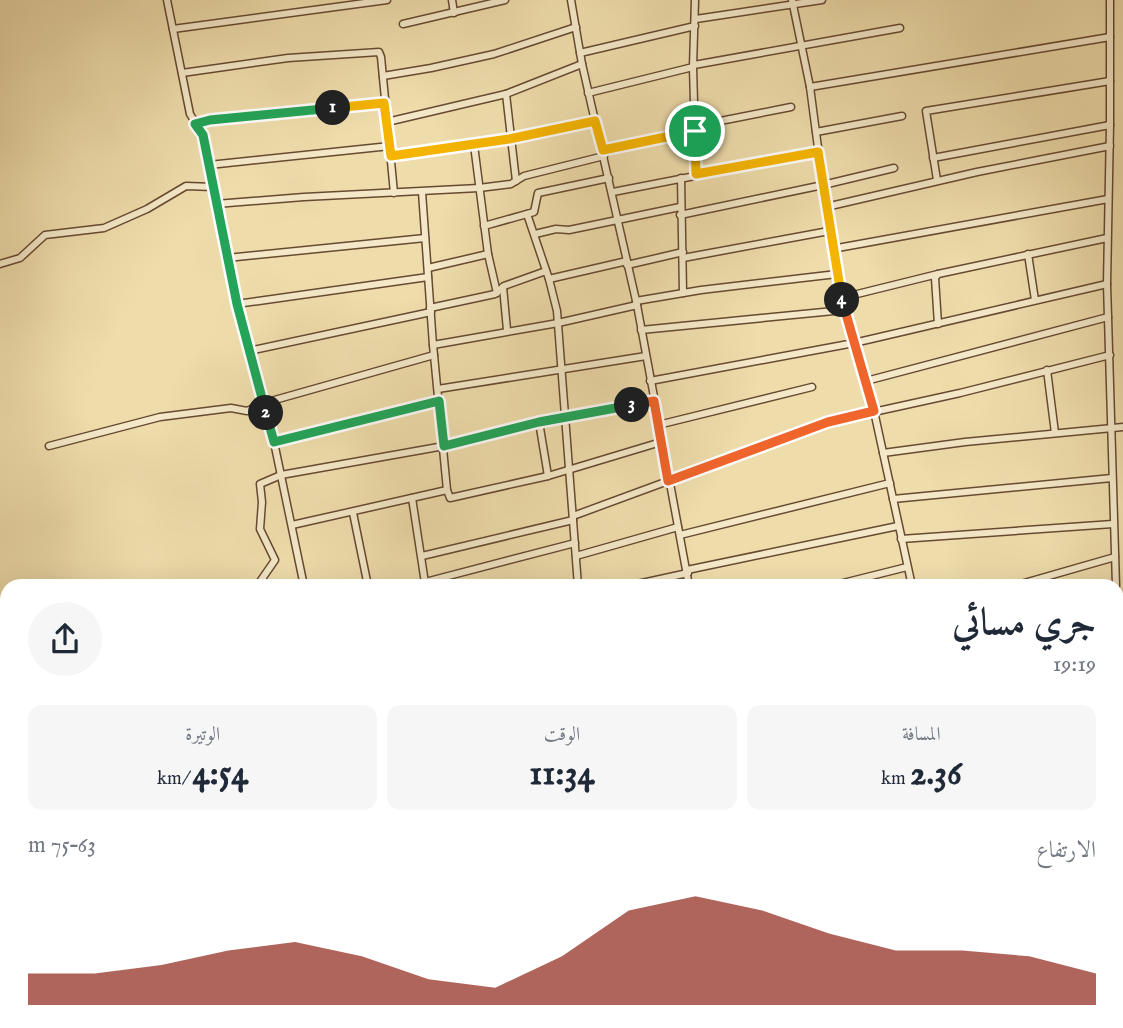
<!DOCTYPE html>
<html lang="ar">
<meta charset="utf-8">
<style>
:root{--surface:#fff;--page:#f6f6f7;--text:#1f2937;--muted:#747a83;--accent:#8f2418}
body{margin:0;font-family:"IM FELL English",Amiri,serif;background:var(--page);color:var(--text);direction:rtl;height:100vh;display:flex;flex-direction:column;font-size:26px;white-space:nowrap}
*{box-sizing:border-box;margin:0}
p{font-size:23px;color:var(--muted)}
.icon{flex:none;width:38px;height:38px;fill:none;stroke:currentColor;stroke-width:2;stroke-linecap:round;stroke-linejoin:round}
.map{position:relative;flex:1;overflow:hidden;direction:ltr}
.sheet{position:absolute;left:0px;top:579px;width:1124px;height:450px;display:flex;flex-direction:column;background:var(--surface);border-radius:21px 21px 0 0;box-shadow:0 7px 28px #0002;direction:rtl}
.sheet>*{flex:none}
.pin{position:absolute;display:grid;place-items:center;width:60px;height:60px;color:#fff;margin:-30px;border:4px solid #fff;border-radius:50%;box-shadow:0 2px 7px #0007}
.km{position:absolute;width:35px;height:35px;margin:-18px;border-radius:50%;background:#222;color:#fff;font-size:19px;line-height:35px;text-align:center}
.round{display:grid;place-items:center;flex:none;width:74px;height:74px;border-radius:37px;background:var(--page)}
.headline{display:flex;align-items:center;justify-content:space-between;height:119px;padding:0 28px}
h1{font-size:38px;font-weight:700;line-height:52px}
.metrics{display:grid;grid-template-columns:repeat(3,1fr);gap:10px;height:119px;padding:7px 28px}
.metrics div{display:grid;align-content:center;border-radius:14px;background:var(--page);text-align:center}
.metrics b{font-size:35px;font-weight:700}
.metrics small{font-size:19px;font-weight:400}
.metrics p{font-size:19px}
.chart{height:196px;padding:14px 28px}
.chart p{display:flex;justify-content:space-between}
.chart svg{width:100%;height:126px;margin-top:7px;fill:var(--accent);opacity:.7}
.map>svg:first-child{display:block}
</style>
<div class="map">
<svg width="1123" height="1028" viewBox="0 0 1123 1028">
<rect width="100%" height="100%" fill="#eedcab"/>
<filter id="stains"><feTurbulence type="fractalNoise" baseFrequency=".00286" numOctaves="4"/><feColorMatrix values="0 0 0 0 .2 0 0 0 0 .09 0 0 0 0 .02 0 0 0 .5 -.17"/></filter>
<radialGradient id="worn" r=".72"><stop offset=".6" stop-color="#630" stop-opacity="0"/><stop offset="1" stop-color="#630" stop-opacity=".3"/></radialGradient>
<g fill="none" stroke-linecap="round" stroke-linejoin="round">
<defs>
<g id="minor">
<polyline points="167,0 190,114 203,135 237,304 274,442 304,586"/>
<polyline points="452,0 454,13"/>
<polyline points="571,0 582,64 637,305 689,586"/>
<polyline points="695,0 693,67 696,175"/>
<polyline points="792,0 810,87 829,231 841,298 874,411 912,586"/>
<polyline points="1110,0 1110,125 1107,284 1116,586"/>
<polyline points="696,19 822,0"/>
<polyline points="403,24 505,0"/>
<polyline points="173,29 387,0"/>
<polyline points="580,53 695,26"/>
<polyline points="694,65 900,28"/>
<polyline points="182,73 288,58 379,52 381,57 394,193"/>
<polyline points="383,76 431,68 494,54 576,27"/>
<polyline points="810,87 1110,37"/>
<polyline points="588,93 693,67"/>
<polyline points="506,94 516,181"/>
<polyline points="387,122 506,94 582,64"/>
<polyline points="195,124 210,120 384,102"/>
<polyline points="695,126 791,107"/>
<polyline points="816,132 902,116"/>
<polyline points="474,145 488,254 497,293"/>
<polyline points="603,150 695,131"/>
<polyline points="391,156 509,139 595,121"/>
<polyline points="933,158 1110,125"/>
<polyline points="209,165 390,146"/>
<polyline points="681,178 683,293"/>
<polyline points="937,180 926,111 1110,81"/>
<polyline points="422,192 433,345 447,490 450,498 548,476 661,442"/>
<polyline points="613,192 818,152"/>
<polyline points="216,204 304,197 479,188 511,184 524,176 604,156"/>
<polyline points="826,207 977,172 1110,146"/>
<polyline points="527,214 549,279 557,311 578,586"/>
<polyline points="680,215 823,185 894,168"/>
<polyline points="484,226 534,212 538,193 609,178"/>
<polyline points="535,234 556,229 569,230 680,207"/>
<polyline points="832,249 1108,199"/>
<polyline points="1028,254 1035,300"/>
<polyline points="227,258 425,238"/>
<polyline points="683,258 829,231"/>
<polyline points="0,264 20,258 45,235 104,228 147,209 186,186 213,187"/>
<polyline points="627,265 683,252"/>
<polyline points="428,268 488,254"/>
<polyline points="549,279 627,261"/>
<polyline points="503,287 507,330"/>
<polyline points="841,298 938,274"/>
<polyline points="636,301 701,290 837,274"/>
<polyline points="237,304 428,277"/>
<polyline points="430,308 495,294 504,286 546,271"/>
<polyline points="938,324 935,278 938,274 1107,238"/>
<polyline points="641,330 844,310"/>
<polyline points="433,345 558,323 637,305"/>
<polyline points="249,351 431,312"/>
<polyline points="1047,370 1055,433"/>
<polyline points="650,381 854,343 1107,284"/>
<polyline points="866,381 1108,317"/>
<polyline points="438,389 646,356"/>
<polyline points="539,422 548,476"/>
<polyline points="658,425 812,387"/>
<polyline points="274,442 439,401"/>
<polyline points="49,446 160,417 231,408 247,411 264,403 434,355"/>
<polyline points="883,453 965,442 1123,427"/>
<polyline points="412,498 425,583"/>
<polyline points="893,499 1112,478"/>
<polyline points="353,513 368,586"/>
<polyline points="573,516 828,422 960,393 1110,355"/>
<polyline points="292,525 447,490"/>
<polyline points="680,535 890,483"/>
<polyline points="901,539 1113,524"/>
<polyline points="422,556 573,520"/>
<polyline points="576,556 678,527"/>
<polyline points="687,570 898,526"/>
<polyline points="257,586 275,560 260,529 262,502 260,484 281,475 444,446 539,422 654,401"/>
<polyline points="410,586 575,543"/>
<polyline points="628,586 688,573"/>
<polyline points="831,586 907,567"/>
<polyline points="1014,586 1115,557"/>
<polyline points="1116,595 1123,933"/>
<polyline points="0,910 7,909"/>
<polyline points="0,957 7,956"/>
<polyline points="1116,985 1123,985"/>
<polyline points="0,999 7,999"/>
<polyline points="0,1015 1,1028"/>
<polyline points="624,1022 625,1028"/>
<polyline points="756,1022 757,1028"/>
<polyline points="816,1022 817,1028"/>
<polyline points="855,1022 915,1028"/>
<polyline points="996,1022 1065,1028"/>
<polyline points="92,1028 148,1022"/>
<polyline points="363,1028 364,1022"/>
<polyline points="412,1028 503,1022"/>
<polyline points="541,1028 541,1022"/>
</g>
</defs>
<!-- minor casing -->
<use href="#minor" stroke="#664a31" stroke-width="9"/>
<!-- minor -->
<use href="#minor" stroke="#f4e8c8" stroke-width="6"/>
</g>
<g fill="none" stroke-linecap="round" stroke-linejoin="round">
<defs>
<polyline id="split-1" points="333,108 384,103 391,156 509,139 595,121 603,150 695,131"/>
<polyline id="split-2" points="266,413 237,304 203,135 195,124 210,120 333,108"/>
<polyline id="split-3" points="266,413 274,442 439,401 444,446 539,422 632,405"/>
<polyline id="split-4" points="632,405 654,401 668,481 828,422 874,411 842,300"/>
<polyline id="split-5" points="695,131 696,174 818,152 842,300"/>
</defs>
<!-- split-1 casing -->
<use href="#split-1" stroke="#fff" stroke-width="14"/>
<!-- split-2 casing -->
<use href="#split-2" stroke="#fff" stroke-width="14"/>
<!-- split-3 casing -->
<use href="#split-3" stroke="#fff" stroke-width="14"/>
<!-- split-4 casing -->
<use href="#split-4" stroke="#fff" stroke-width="14"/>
<!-- split-5 casing -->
<use href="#split-5" stroke="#fff" stroke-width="14"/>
<!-- split-1 -->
<use href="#split-1" stroke="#f5b400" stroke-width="9"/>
<!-- split-2 -->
<use href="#split-2" stroke="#22a559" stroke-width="9"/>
<!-- split-3 -->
<use href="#split-3" stroke="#22a559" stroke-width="9"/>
<!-- split-4 -->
<use href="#split-4" stroke="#f0652b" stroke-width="9"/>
<!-- split-5 -->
<use href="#split-5" stroke="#f5b400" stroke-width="9"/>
</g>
<rect width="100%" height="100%" filter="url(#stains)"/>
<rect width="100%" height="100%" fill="url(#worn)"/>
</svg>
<div class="pin" style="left:695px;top:131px;background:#1e9e55"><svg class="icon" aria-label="arrive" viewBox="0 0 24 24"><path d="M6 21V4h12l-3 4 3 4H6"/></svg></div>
<b class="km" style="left:333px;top:108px">1</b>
<b class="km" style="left:266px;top:413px">2</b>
<b class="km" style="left:632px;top:405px">3</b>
<b class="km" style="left:842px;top:300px">4</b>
<section class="sheet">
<div class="headline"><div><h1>جري مسائي</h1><p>19:19</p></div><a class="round"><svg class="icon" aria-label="share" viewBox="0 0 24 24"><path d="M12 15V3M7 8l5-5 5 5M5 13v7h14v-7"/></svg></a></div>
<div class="metrics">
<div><p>المسافة</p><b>2.36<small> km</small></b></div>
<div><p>الوقت</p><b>11:34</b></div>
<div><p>الوتيرة</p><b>4:54<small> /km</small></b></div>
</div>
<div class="chart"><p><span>الارتفاع</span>63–75 m</p>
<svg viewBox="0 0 160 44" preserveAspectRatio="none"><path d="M0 44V33L10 33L20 30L30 25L40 22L50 27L60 35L70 38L80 27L90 11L100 6L110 11L120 19L130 25L140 25L150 27L160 33V44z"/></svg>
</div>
</section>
</div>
